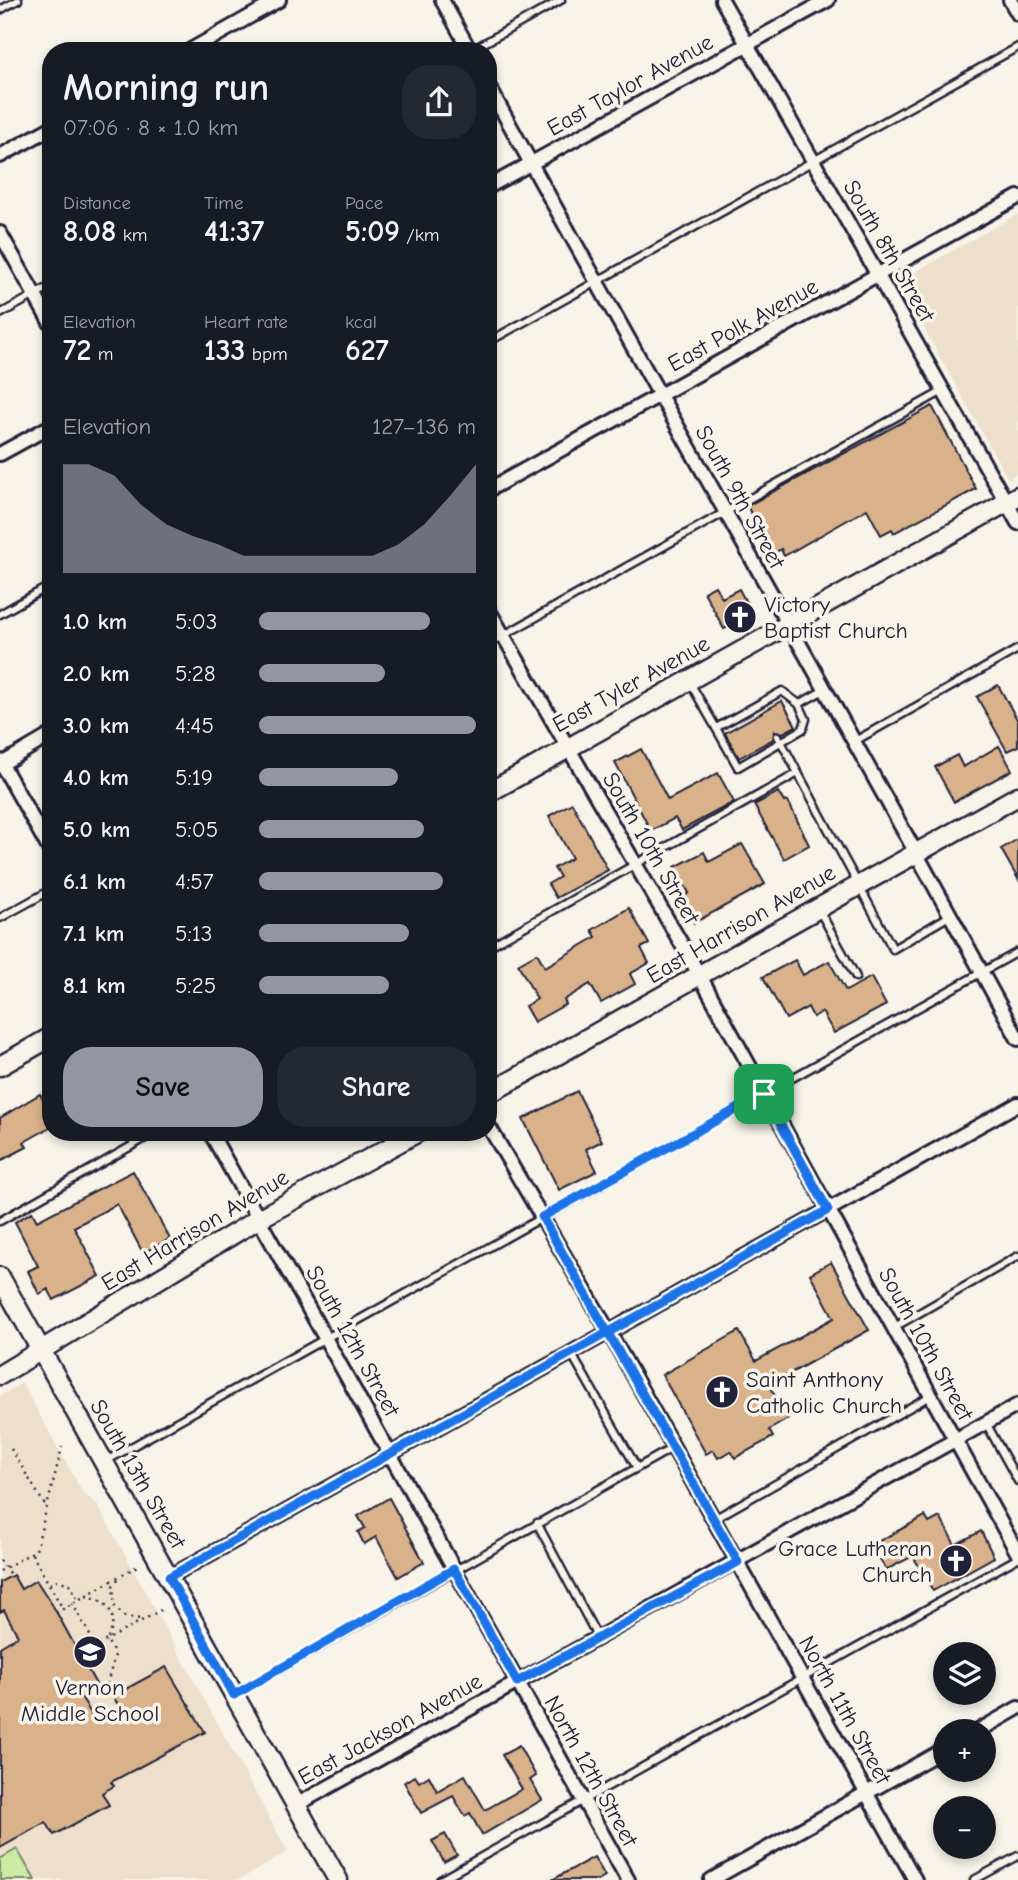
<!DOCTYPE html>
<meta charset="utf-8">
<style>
:root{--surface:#171b24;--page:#242831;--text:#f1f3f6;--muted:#9ea1a6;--accent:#9495a2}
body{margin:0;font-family:"Comic Neue",sans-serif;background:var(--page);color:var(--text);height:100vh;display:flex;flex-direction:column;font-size:26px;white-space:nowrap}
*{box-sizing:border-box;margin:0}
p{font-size:23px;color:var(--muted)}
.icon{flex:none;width:38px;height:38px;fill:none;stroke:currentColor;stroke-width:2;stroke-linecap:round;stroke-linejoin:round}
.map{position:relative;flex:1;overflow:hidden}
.details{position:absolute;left:42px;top:42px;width:455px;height:1099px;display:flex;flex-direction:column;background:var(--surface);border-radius:28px;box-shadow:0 4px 10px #0003}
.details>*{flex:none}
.controls{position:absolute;left:933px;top:1642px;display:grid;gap:14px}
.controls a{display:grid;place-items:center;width:63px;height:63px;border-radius:50%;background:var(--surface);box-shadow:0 4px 10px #0003;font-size:35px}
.pin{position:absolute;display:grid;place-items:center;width:60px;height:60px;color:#fff;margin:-30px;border-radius:14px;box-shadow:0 4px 10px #0006}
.round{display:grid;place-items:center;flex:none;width:74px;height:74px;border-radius:28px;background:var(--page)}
.overview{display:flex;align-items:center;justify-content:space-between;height:119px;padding:0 21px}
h1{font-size:38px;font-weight:600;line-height:52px}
.metrics{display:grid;grid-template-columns:repeat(3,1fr);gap:10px;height:119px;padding:7px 21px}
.metrics div{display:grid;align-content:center}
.metrics b{font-size:30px;font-weight:600}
.metrics small{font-size:19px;font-weight:400}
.metrics p{font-size:19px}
.chart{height:196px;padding:14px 21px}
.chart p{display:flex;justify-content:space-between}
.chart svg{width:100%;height:126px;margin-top:7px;fill:var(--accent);opacity:.7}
.action{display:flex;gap:14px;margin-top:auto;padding:14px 21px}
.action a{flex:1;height:80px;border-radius:28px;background:var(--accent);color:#111;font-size:28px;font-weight:600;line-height:80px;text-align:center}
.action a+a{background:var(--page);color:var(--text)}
ul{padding:0 21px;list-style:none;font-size:23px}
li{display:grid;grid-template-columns:112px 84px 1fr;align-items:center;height:52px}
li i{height:18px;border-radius:9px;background:var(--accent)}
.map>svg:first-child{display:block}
</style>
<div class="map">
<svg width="1018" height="1880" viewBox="0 0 1018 1880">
<rect width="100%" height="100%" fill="#f7f3e8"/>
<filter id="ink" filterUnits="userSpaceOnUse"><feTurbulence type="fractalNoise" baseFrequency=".0143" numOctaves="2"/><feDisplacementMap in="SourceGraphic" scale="14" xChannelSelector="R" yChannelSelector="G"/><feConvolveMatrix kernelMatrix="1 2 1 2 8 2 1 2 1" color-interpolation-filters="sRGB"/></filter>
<g filter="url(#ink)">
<!-- built -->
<g fill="#eedfcc">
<polygon points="1018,214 1018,473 1008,479 901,287 904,278"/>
<polygon points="22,1383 83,1493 97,1504 288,1852 239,1880 0,1880 0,1396"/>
</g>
<!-- green -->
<polygon fill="#cbeaa2" stroke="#76866e" stroke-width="2" points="17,1849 35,1880 0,1880 0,1859"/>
<!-- building -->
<g fill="#d9b18a" stroke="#22223b" stroke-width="2">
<polygon points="932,406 976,489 894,533 892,529 881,535 867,509 784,556 781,549 773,554 747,506"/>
<polygon points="715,586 722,598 739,589 752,613 724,629 704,592"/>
<polygon points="998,685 1018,721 1018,746 1007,751 977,697"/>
<polygon points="782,701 796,726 783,733 775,731 773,739 739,758 725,733"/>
<polygon points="999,746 1012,770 954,802 935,767 957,755 963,767"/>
<polygon points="641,749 668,800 718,773 734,802 682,830 675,818 651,831 615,763"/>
<polygon points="778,792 784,802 788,801 809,845 784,859 754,805"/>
<polygon points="572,803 608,870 556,898 548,884 560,877 554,868 572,858 549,816"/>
<polygon points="1018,839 1018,879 1001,849"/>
<polygon points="742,844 765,884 694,923 680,898 689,893 675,867 704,852 709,862"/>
<polygon points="629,908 649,944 641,948 649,963 630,974 635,984 601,1003 590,984 564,1000 566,1004 534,1022 525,1006 537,999 518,964 537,953 545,967 596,937 592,930"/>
<polygon points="795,960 803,975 829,961 846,991 871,977 886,1005 834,1033 822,1012 813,1017 808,1007 786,1019 763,977"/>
<polygon points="577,1091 602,1141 586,1149 597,1171 559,1190 523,1119"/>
<polygon points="40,1094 51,1114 51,1127 24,1142 27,1147 0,1161 0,1118"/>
<polygon points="133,1171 170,1239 143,1253 117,1204 74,1227 100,1276 54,1300 48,1289 39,1294 28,1271 38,1266 15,1222 32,1212 37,1221"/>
<polygon points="831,1262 869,1330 769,1385 788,1419 769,1430 773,1437 735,1458 731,1451 718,1458 713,1450 706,1454 662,1375 739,1331 756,1361 834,1318 810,1274"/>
<polygon points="389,1498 424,1562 398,1577 376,1537 364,1544 358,1532 365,1528 358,1516"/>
<polygon points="925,1516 929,1523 940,1517 955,1545 981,1531 994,1557 933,1591 913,1556 886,1570 872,1545"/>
<polygon points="13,1575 21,1589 36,1580 53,1606 98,1688 82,1698 97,1724 121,1710 113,1696 166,1667 205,1732 111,1782 114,1786 102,1793 109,1805 54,1835 46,1822 0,1848 0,1647 18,1636 4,1610 0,1612 0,1582"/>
<polygon points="519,1746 536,1776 530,1780 542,1800 482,1835 470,1813 465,1816 453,1796 421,1813 404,1782 415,1776 419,1782 429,1776 437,1791 465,1775 485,1810 522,1789 502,1755"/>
<polygon points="445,1834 457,1855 444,1862 432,1841"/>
<polygon points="594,1857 605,1876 598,1880 552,1880"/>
</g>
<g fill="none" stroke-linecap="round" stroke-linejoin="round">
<defs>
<g id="lane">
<polyline points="0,10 18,0"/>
<polyline points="470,51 561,0"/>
<polyline points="0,314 51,286"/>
<polyline points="488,342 1018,47"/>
<polyline points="0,614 51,585"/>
<polyline points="488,644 943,391"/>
<polyline points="689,681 716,728 782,691 799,704 824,690"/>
<polyline points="716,728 738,767 803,729 806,719 799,704"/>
<polyline points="778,736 893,949 951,915"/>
<polyline points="855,741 1018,649"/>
<polyline points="819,910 856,977"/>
<polyline points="0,918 51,890"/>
<polyline points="488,947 798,773"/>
<polyline points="0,1221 156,1132"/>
<polyline points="893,1328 1018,1256"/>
<polyline points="571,1353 637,1468"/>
<polyline points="986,1423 1018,1481"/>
<polyline points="106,1461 1018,952"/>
<polyline points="714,1519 930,1396"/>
<polyline points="537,1523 598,1638"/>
<polyline points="236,1694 674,1447"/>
<polyline points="440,1880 1018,1558"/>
<polyline points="974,1880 1018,1856"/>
</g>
<g id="street">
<polyline points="442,0 470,51"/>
<polyline points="722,0 1018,523"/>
<polyline points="1010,0 1018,14"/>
<polyline points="189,51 279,0"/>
<path d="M488,85C662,404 845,719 1018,1039"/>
<polyline points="0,156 51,128"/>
<polyline points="488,187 828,0"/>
<polyline points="0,233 51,324"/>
<polyline points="0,454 51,426"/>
<polyline points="488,490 1018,197"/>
<polyline points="488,609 700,976 1018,1554"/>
<polyline points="0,761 51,852"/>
<polyline points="0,765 51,735"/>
<polyline points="488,1125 609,1332 915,1880"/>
<polyline points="210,1132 628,1880"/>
<polyline points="169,1577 1018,1104"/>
<polyline points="978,1731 1018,1708"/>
<polyline points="296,1805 1018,1405"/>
<polyline points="711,1880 945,1749"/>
</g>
<g id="secondary">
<polyline points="488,793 1018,496"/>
<polyline points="0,1066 51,1037"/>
<polyline points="488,1094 1018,796"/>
<polyline points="0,1277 338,1880"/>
<polyline points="0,1375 260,1218 418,1132"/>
</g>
</defs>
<!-- lane casing -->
<use href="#lane" stroke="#22223b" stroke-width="11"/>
<!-- street casing -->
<use href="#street" stroke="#22223b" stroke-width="18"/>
<!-- secondary casing -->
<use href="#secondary" stroke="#22223b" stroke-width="23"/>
<!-- path -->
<g stroke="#22223b" stroke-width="2.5" stroke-dasharray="2 5" stroke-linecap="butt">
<polyline points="11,1449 46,1507"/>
<polyline points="32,1554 63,1609"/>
<polyline points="0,1560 11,1576"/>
<polyline points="0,1571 36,1550 62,1447"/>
<polyline points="118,1579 113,1586 115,1607 125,1617 141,1619"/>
<polyline points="50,1584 57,1580 70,1584 78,1600"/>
<path d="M86,1596C111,1600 119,1618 107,1640L115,1655L106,1688"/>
<polyline points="72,1603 96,1646"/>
<polyline points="56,1613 137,1566"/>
<polyline points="80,1655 161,1610"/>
</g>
<!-- lane -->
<use href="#lane" stroke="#f7f3e8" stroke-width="6"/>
<!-- street -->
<use href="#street" stroke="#f7f3e8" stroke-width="12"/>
<!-- secondary -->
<use href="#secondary" stroke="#f7f3e8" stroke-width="18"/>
</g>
</g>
<g fill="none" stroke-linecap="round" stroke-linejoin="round" filter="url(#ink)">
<defs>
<path id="route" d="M764,1094L828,1210C608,1333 388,1455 169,1577L234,1695L454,1569L517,1682L738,1562L542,1217L764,1094"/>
</defs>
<!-- route casing -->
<use href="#route" stroke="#fff" stroke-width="14"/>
<!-- route -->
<use href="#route" stroke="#1a73e8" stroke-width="9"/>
</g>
<!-- icons -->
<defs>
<symbol id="church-disc" viewBox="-11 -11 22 22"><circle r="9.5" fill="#22223b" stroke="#f7f3e8"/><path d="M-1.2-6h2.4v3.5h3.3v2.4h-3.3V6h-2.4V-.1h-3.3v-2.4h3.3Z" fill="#fff"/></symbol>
<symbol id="school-disc" viewBox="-11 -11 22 22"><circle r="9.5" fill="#22223b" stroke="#f7f3e8"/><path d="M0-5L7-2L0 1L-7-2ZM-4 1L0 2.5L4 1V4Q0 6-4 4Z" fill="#fff"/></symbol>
</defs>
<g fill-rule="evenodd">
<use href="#church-disc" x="721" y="598" width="38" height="38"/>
<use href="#church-disc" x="703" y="1373" width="38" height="38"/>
<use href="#church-disc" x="937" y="1542" width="38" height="38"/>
<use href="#school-disc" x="71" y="1633" width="38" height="38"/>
</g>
<g text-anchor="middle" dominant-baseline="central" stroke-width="7" stroke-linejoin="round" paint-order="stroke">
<!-- street labels -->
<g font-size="23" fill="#22223b" stroke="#f7f3e8">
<text transform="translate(630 85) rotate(-29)">East Taylor Avenue</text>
<text transform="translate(889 251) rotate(60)">South 8th Street</text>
<text transform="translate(743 325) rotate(-29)">East Polk Avenue</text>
<text transform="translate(740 497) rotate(61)">South 9th Street</text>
<text transform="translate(631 684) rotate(-29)">East Tyler Avenue</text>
<text transform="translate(651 848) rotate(60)">South 10th Street</text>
<text transform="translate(741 924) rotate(-30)">East Harrison Avenue</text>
<text transform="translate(195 1230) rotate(-31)">East Harrison Avenue</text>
<text transform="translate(353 1341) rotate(61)">South 12th Street</text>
<text transform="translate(926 1344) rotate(61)">South 10th Street</text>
<text transform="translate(138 1474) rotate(60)">South 13th Street</text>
<text transform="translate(845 1710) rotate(61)">North 11th Street</text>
<text transform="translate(390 1729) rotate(-29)">East Jackson Avenue</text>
<text transform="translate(591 1771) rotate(61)">North 12th Street</text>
</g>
<!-- poi labels -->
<g font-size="23" fill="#22223b" stroke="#f7f3e8" text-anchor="start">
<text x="764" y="604">Victory<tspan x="764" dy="26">Baptist Church</tspan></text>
<text x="746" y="1379">Saint Anthony<tspan x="746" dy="26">Catholic Church</tspan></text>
<text x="932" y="1548" text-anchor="end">Grace Lutheran<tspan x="932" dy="26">Church</tspan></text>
<text x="90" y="1687" text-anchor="middle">Vernon<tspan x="90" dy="26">Middle School</tspan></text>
</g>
</g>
</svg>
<div class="controls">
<a><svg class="icon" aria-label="layers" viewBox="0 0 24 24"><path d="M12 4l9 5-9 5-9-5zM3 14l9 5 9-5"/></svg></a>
<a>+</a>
<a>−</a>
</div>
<div class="pin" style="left:764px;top:1094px;background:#1e9e55"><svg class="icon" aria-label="arrive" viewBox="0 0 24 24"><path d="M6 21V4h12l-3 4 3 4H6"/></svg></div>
<section class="details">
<div class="overview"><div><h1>Morning run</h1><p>07:06 · 8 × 1.0 km</p></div><a class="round"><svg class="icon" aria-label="share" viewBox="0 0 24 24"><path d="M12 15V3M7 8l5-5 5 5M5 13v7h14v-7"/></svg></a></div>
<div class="metrics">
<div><p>Distance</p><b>8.08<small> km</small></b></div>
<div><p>Time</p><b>41:37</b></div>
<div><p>Pace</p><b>5:09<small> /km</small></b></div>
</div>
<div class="metrics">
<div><p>Elevation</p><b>72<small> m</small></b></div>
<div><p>Heart rate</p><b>133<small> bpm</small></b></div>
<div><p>kcal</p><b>627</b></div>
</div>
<div class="chart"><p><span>Elevation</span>127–136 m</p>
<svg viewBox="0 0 160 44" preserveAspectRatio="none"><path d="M0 44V6L10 6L20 10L30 20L40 27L50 31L60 34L70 38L80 38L90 38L100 38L110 38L120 38L130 34L140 27L150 17L160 6V44z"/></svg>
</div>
<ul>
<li><b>1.0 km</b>5:03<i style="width:79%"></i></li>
<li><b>2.0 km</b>5:28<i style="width:58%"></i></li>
<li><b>3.0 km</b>4:45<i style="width:100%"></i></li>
<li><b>4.0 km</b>5:19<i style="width:64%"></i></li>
<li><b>5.0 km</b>5:05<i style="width:76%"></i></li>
<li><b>6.1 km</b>4:57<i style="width:85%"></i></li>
<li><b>7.1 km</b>5:13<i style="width:69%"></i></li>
<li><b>8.1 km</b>5:25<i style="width:60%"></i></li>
</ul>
<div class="action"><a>Save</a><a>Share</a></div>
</section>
</div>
